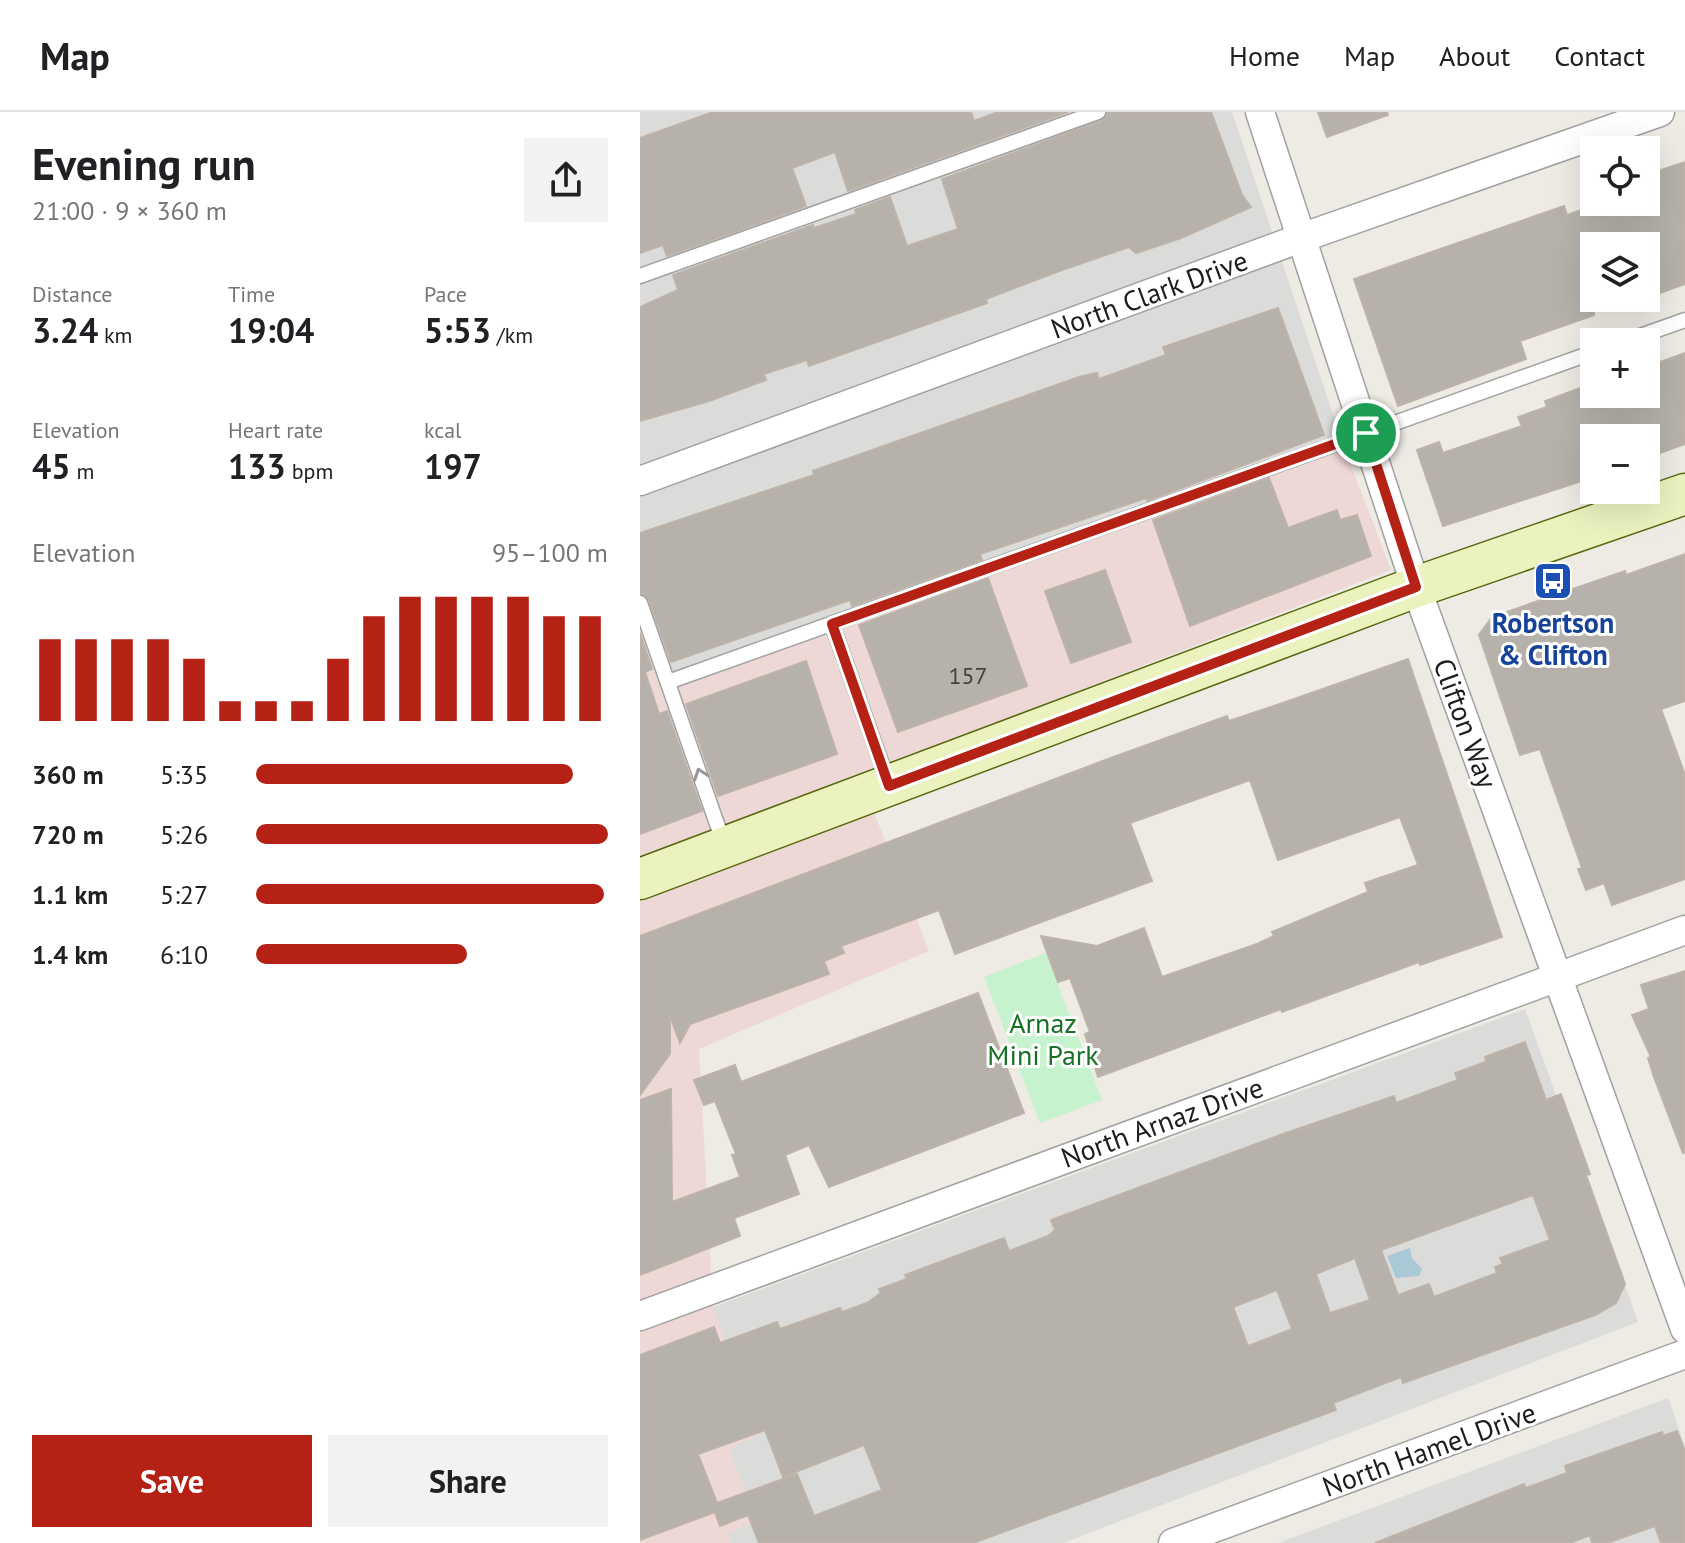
<!DOCTYPE html>
<meta charset="utf-8">
<style>
:root{--surface:#fff;--page:#f2f2f2;--text:#202124;--muted:#757577;--line:#e0e0e0;--accent:#b52115}
body{margin:0;font-family:"PT Sans",sans-serif;background:var(--page);color:var(--text);height:100vh;display:flex;flex-direction:column;font-size:30px;white-space:nowrap}
*{box-sizing:border-box;margin:0}
p{font-size:26px;color:var(--muted)}
.icon{flex:none;width:44px;height:44px;fill:none;stroke:currentColor;stroke-width:2;stroke-linecap:round;stroke-linejoin:round}
.map{position:relative;flex:1;overflow:hidden}
.details{display:flex;flex-direction:column;background:var(--surface);width:640px}
.details>*{flex:none}
.buttons{position:absolute;left:940px;top:24px;display:grid;gap:16px}
.buttons a{display:grid;place-items:center;width:80px;height:80px;border-radius:0px;background:var(--surface);box-shadow:0 8px 32px #0002;font-size:40px}
.pin{position:absolute;display:grid;place-items:center;width:68px;height:68px;color:#fff;margin:-34px;border:4px solid #fff;border-radius:50%;box-shadow:0 2px 8px #0007}
.round{display:grid;place-items:center;flex:none;width:84px;height:84px;border-radius:0px;background:var(--page)}
.overview{display:flex;align-items:center;justify-content:space-between;height:136px;padding:0 32px}
h1{font-size:44px;font-weight:700;line-height:60px}
.figures{display:grid;grid-template-columns:repeat(3,1fr);gap:12px;height:136px;padding:8px 32px}
.figures div{display:grid;align-content:center}
.figures b{font-size:34px;font-weight:700}
.figures small{font-size:22px;font-weight:400}
.figures p{font-size:22px}
.chart{height:224px;padding:16px 32px}
.chart p{display:flex;justify-content:space-between}
.chart svg{width:100%;height:144px;margin-top:8px;stroke:var(--accent);stroke-width:6}
.primary-button{display:flex;gap:16px;margin-top:auto;padding:16px 32px}
.primary-button a{flex:1;height:92px;border-radius:0px;background:var(--accent);color:#fff;font-size:32px;font-weight:700;line-height:92px;text-align:center}
.primary-button a+a{background:var(--page);color:var(--text)}
ul{padding:0 32px;list-style:none;font-size:26px}
li{display:grid;grid-template-columns:128px 96px 1fr;align-items:center;height:60px}
li i{height:20px;border-radius:10px;background:var(--accent)}
header{display:flex;align-items:center;gap:48px;box-sizing:border-box;height:112px;padding:0 40px;background:var(--surface);border-bottom:2px solid var(--line)}
header strong{font-size:38px}
nav{display:flex;gap:44px;margin-inline-start:auto;font-size:28px}
main{display:flex;flex:1;min-height:0}
.map>svg:first-child{display:block}
</style>
<header>
<strong>Map</strong>
<nav><a>Home</a><a>Map</a><a>About</a><a>Contact</a></nav>
</header>
<main>
<section class="details">
<div class="overview"><div><h1>Evening run</h1><p>21:00 · 9 × 360 m</p></div><a class="round"><svg class="icon" aria-label="share" viewBox="0 0 24 24"><path d="M12 15V3M7 8l5-5 5 5M5 13v7h14v-7"/></svg></a></div>
<div class="figures">
<div><p>Distance</p><b>3.24<small> km</small></b></div>
<div><p>Time</p><b>19:04</b></div>
<div><p>Pace</p><b>5:53<small> /km</small></b></div>
</div>
<div class="figures">
<div><p>Elevation</p><b>45<small> m</small></b></div>
<div><p>Heart rate</p><b>133<small> bpm</small></b></div>
<div><p>kcal</p><b>197</b></div>
</div>
<div class="chart"><p><span>Elevation</span>95–100 m</p>
<svg viewBox="0 0 160 44" preserveAspectRatio="none"><path d="M5 44V19M15 44V19M25 44V19M35 44V19M45 44V25M55 44V38M65 44V38M75 44V38M85 44V25M95 44V12M105 44V6M115 44V6M125 44V6M135 44V6M145 44V12M155 44V12"/></svg>
</div>
<ul>
<li><b>360 m</b>5:35<i style="width:90%"></i></li>
<li><b>720 m</b>5:26<i style="width:100%"></i></li>
<li><b>1.1 km</b>5:27<i style="width:99%"></i></li>
<li><b>1.4 km</b>6:10<i style="width:60%"></i></li>
</ul>
<div class="primary-button"><a>Save</a><a>Share</a></div>
</section>
<div class="map">
<svg width="1045" height="1431" viewBox="0 0 1045 1431">
<rect width="100%" height="100%" fill="#edebe4"/>
<!-- residential -->
<g fill="#dbdbda">
<polygon points="0,0 592,0 705,338 37,572 0,467"/>
<polygon points="885,897 998,1210 423,1431 91,1431 87,1421 118,1409 88,1337 73,1195"/>
<polygon points="1028,1286 1045,1334 1045,1431 638,1431"/>
</g>
<!-- commercial -->
<polygon fill="#edd8d5" points="705,338 751,458 219,663 289,839 59,937 73,1195 119,1323 89,1337 118,1410 88,1420 91,1431 0,1431 0,467 38,572"/>
<!-- park -->
<polygon fill="#c6f3cd" points="406,841 462,988 400,1011 344,865"/>
<!-- water -->
<polygon fill="#a9c9d6" points="770,1136 772,1146 782,1157 779,1164 756,1166 747,1144"/>
<!-- building -->
<g fill="#b6b1aa" stroke="#bdb3a8" stroke-width="2" fill-rule="evenodd">
<polygon points="73,0 331,0 334,9 358,0 428,0 208,79 195,40 152,56 166,94 27,144 23,133 0,141 0,26"/>
<polygon points="468,0 571,0 602,83 611,95 541,126 496,141 489,135 422,158 346,187 347,191 169,254 167,248 124,262 126,268 69,289 0,309 0,195 38,178 33,163 173,113 174,116 216,102 215,98 250,85 267,134 318,117 302,67 461,9"/>
<polygon points="678,0 747,0 748,3 687,25"/>
<polygon points="1045,50 1045,172 1006,186 1006,134 954,134 954,203 880,229 886,247 758,294 714,167 924,94 927,103 965,90 1006,90 1006,63"/>
<polygon points="638,196 684,323 507,389 506,386 340,442 342,448 212,494 210,488 31,550 9,488 0,481 0,421 174,363 173,359 439,265 457,261 459,267 526,243 523,235"/>
<polygon points="1045,241 1045,332 1006,346 1006,326 954,326 954,365 803,414 777,338 799,330 803,341 882,314 878,305 907,295 905,289 954,271 954,282 1006,282 1006,255"/>
<polygon points="629,366 648,416 697,398 700,408 717,403 731,444 550,514 513,408"/>
<polygon points="1045,442 1045,589 1021,597 1045,663 1045,767 972,793 964,771 946,778 938,757 942,756 900,637 880,643 839,523 852,505 985,459 986,463"/>
<polygon points="465,458 491,530 431,551 405,479"/>
<polygon points="348,466 387,574 258,620 219,513"/>
<polygon points="0,521 12,557 5,560 19,602 27,599 62,699 0,722"/>
<polygon points="768,547 862,825 780,853 779,850 642,900 641,897 458,965 445,922 450,920 430,866 418,870 401,824 457,834 504,816 522,865 617,832 634,824 632,820 728,780 725,771 778,753 760,705 638,748 610,668 490,711 512,769 315,842 299,798 201,834 204,841 184,849 189,862 50,912 40,931 30,904 30,942 0,983 0,824 468,647 587,604 589,609 637,593"/>
<polygon points="166,549 197,642 78,684 46,592"/>
<polygon points="1045,859 1045,1040 1043,1041 1014,965 1008,946 1011,945 992,903 1009,897 1001,873"/>
<polygon points="338,881 384,1001 189,1075 169,1033 145,1043 159,1082 94,1106 100,1124 0,1163 0,988 31,977 32,1090 100,1065 92,1043 96,1042 75,989 64,993 54,968 95,953 101,970"/>
<path d="M885,930L906,988L921,982L950,1062L946,1063L985,1172L976,1191L955,1203L763,1271L761,1265L693,1291L696,1298L333,1431H119L108,1403L80,1414L75,1400L0,1428V1243L74,1215L80,1231L137,1210L140,1217L200,1196L202,1200L227,1191L241,1181L239,1177L267,1167L265,1163L364,1126L369,1139L408,1124L415,1118L411,1108L646,1021L754,984L756,991L818,968L815,961L846,950L845,945ZM893,1083L910,1128L860,1146L863,1152L855,1155L857,1161L794,1185L789,1172L758,1183L741,1138ZM715,1146L730,1188L690,1201L676,1162ZM637,1178L652,1217L608,1234L593,1195ZM125,1318L143,1365L224,1333L242,1378L174,1404L157,1362L77,1391L58,1342Z"/>
<polygon points="1037,1319 1045,1339 1045,1431 1021,1431 1015,1414 967,1431 952,1431 950,1423 930,1431 735,1431 884,1372 886,1376 927,1361 925,1354 1022,1320 1023,1324"/>
</g>
<g fill="none" stroke-linecap="round" stroke-linejoin="round">
<defs>
<g id="lane">
<polyline points="0,164 458,0"/>
<polyline points="983,230 1045,208"/>
<polyline points="0,491 84,732"/>
<polyline points="192,512 248,670"/>
<polyline points="28,570 954,240"/>
</g>
<g id="street">
<polyline points="620,0 776,475 1045,1217"/>
<polyline points="0,369 661,126 1020,0"/>
<polyline points="0,1204 1045,818"/>
<polyline points="533,1431 1045,1242"/>
</g>
<polyline id="secondary" points="0,767 776,475 1045,382"/>
</defs>
<!-- lane casing -->
<use href="#lane" stroke="#a1a1a1" stroke-width="17"/>
<!-- street casing -->
<use href="#street" stroke="#a1a1a1" stroke-width="31"/>
<!-- secondary casing -->
<use href="#secondary" stroke="#586810" stroke-width="43"/>
<!-- lane -->
<use href="#lane" stroke="#fff" stroke-width="14"/>
<!-- street -->
<use href="#street" stroke="#fff" stroke-width="28"/>
<!-- secondary -->
<use href="#secondary" stroke="#ecf2be" stroke-width="40"/>
</g>
<!-- one-way arrows -->
<defs><path id="oneway-chevron" d="M-2-3.5L2.5 0L-2 3.5" fill="none" stroke-width="1.6" stroke-linecap="round" stroke-linejoin="round" transform="scale(2)"/></defs>
<use stroke="#999" href="#oneway-chevron" transform="translate(60 662) rotate(-109)"/>
<g fill="none" stroke-linecap="round" stroke-linejoin="round">
<defs>
<polygon id="route" points="726,321 776,475 249,674 192,512"/>
</defs>
<!-- route casing -->
<use href="#route" stroke="#fff" stroke-width="16"/>
<!-- route -->
<use href="#route" stroke="#b52115" stroke-width="10"/>
</g>
<!-- icons -->
<defs>
<symbol id="bus-square" viewBox="-11 -11 22 22"><rect x="-9" y="-9" width="18" height="18" rx="4" fill="#1a4fb4" stroke="#fff"/><path d="M-5-6H5V4H4V6H2V4H-2V6H-4V4H-5ZM-3.5-4V0h7V-4ZM-3.5 1.2v1.5H-2V1.2ZM2 1.2v1.5H3.5V1.2Z" fill="#fff"/></symbol>
</defs>
<g fill-rule="evenodd">
<use href="#bus-square" x="891" y="447" width="44" height="44"/>
</g>
<g text-anchor="middle" dominant-baseline="central" stroke-width="6" stroke-linejoin="round" paint-order="stroke">
<!-- number labels -->
<g font-size="24" fill="#434240">
<text x="328" y="563">157</text>
</g>
<!-- street labels -->
<g font-size="28" fill="#1d1d1d" stroke="#fff">
<text transform="translate(509 182) rotate(-20)">North Clark Drive</text>
<text transform="translate(826 611) rotate(70)">Clifton Way</text>
<text transform="translate(522 1010) rotate(-20)">North Arnaz Drive</text>
<text transform="translate(789 1337) rotate(-20)">North Hamel Drive</text>
</g>
<!-- transit labels -->
<g font-size="28" font-weight="bold" fill="#164399" stroke="#fff">
<text x="913" y="510">Robertson<tspan x="913" dy="32">&amp; Clifton</tspan></text>
</g>
<!-- park labels -->
<g font-size="28" fill="#177025" stroke="#fff">
<text x="403" y="910">Arnaz<tspan x="403" dy="32">Mini Park</tspan></text>
</g>
</g>
</svg>
<div class="buttons">
<a><svg class="icon" aria-label="locate" viewBox="0 0 24 24"><circle cx="12" cy="12" r="6"/><path d="M12 2v4M12 18v4M2 12h4M18 12h4"/></svg></a>
<a><svg class="icon" aria-label="layers" viewBox="0 0 24 24"><path d="M12 4l9 5-9 5-9-5zM3 14l9 5 9-5"/></svg></a>
<a>+</a>
<a>−</a>
</div>
<div class="pin" style="left:726px;top:321px;background:#1e9e55"><svg class="icon" aria-label="arrive" viewBox="0 0 24 24"><path d="M6 21V4h12l-3 4 3 4H6"/></svg></div>
</div>
</main>
